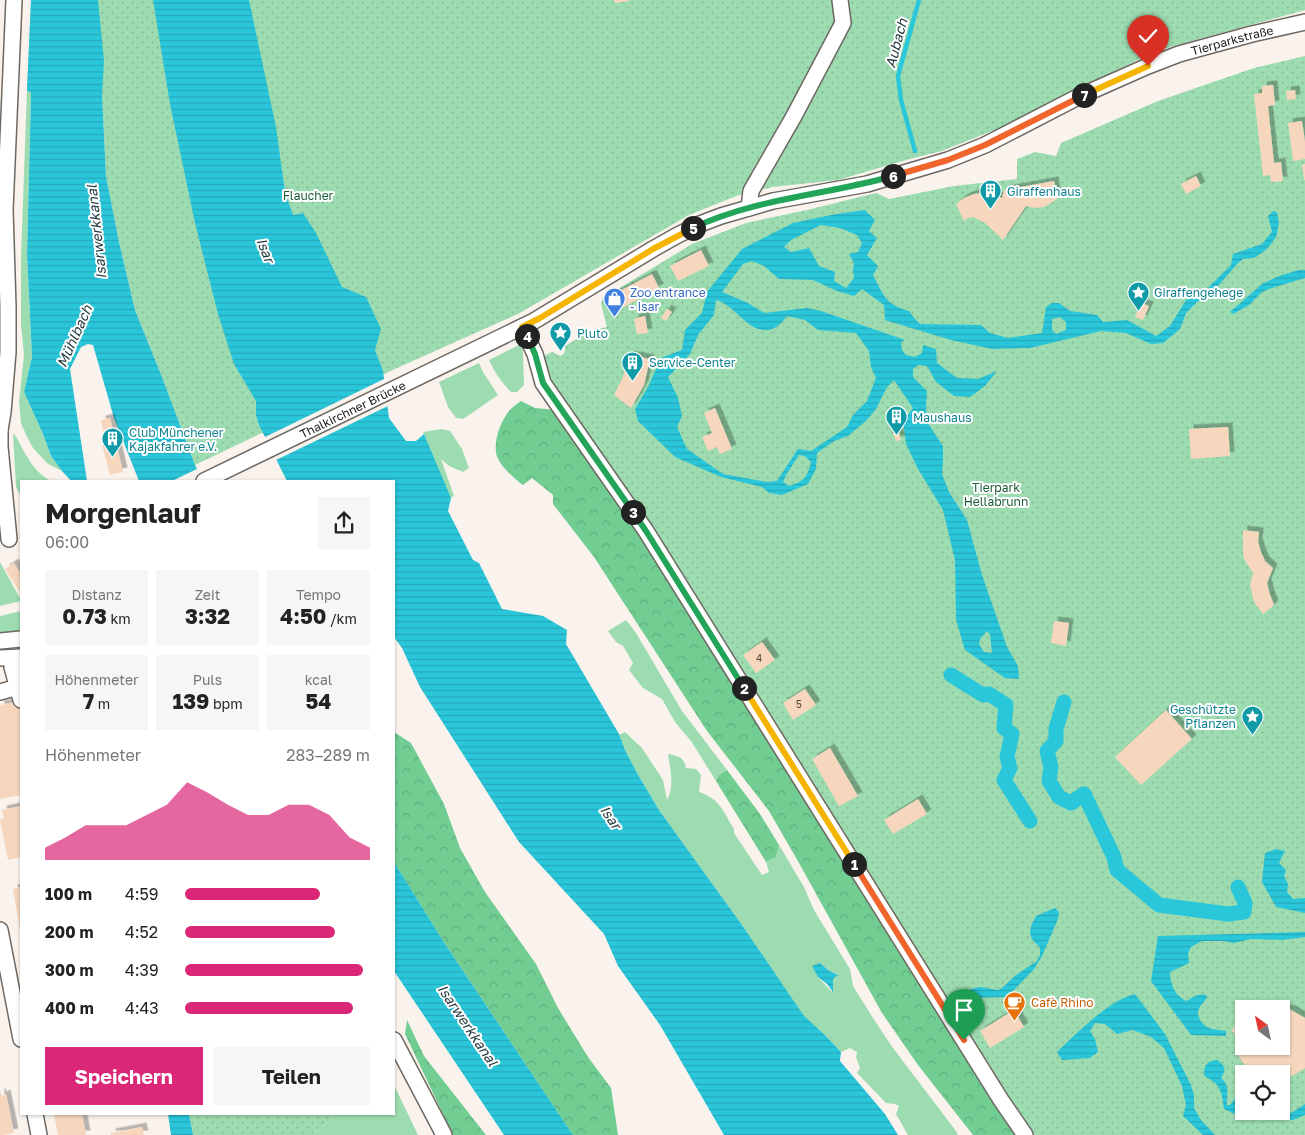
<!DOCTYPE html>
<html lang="de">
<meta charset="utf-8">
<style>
:root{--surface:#fff;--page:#f6f6f6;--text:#222;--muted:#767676;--accent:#db2777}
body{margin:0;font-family:"Golos Text",sans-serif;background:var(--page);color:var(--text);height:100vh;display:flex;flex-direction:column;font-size:19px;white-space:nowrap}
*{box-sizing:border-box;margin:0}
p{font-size:16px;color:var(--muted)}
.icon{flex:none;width:28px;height:28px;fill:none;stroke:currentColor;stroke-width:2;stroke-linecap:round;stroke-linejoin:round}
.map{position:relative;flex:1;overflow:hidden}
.side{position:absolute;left:20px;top:480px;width:375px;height:635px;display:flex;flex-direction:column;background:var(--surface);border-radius:0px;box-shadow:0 1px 4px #0004}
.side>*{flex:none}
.needle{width:32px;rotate:327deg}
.buttons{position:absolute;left:1235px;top:1000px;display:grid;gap:10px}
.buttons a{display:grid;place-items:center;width:55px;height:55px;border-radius:0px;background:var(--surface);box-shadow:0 1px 4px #0004;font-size:25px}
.pin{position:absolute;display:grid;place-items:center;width:42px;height:42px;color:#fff;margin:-51px -21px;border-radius:50% 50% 50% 0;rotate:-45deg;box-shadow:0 0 5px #0007}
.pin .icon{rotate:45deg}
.km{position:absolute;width:25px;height:25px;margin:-12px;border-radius:50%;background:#222;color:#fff;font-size:14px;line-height:25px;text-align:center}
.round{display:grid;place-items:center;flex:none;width:52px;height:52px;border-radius:0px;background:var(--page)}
.overview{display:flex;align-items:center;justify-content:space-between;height:85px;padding:0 25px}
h1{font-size:28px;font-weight:700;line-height:38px}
.figures{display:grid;grid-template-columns:repeat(3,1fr);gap:8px;height:85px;padding:5px 25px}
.figures div{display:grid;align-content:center;border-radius:0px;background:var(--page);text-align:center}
.figures b{font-size:21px;font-weight:700}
.figures small{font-size:14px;font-weight:400}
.figures p{font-size:14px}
.chart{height:140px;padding:10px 25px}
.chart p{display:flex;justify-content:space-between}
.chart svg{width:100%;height:90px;margin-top:5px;fill:var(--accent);opacity:.7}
.primary-button{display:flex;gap:10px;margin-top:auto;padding:10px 25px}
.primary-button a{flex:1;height:58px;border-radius:0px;background:var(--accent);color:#fff;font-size:20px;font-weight:700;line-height:58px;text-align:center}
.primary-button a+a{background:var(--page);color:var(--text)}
ul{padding:0 25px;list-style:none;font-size:16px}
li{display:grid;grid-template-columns:80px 60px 1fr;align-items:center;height:38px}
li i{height:12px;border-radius:6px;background:var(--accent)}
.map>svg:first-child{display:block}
</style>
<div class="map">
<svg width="1305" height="1135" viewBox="0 0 1305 1135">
<defs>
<pattern id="forest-crowns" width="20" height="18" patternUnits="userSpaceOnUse" patternTransform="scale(1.25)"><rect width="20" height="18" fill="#71cd92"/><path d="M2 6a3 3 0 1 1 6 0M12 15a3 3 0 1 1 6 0" fill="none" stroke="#61af7d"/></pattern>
<pattern id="park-dots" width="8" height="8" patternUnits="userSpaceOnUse" patternTransform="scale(1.25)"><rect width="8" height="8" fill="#9ddcb1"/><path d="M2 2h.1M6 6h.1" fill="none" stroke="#87bc97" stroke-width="1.8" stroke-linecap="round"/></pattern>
<pattern id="water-rules" width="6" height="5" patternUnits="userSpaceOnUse" patternTransform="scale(1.25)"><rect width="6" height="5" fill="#2ac6da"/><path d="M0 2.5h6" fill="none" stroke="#25a9ba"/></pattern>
<filter id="shadow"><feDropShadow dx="4.5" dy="-4.5" stdDeviation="0" flood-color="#0004"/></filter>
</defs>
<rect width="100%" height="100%" fill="#faf3ed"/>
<!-- grass -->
<g fill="#9ddcb1" fill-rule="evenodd">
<polygon points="27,90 31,93 27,254 32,357 24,392 43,434 51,456 62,471 48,464 33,448 27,437 21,423 19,402 24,355 21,325 21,257"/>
<path d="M521,344L523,354L524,385L517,392H511C501,382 495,373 489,360Z"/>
<polygon points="479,363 483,372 498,395 466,417 463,419 456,418 448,407 439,382"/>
<polygon points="442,429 450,431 462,449 469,468 463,472 449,466 441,459 454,496 450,498 423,432"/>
<path d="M13,433C20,441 22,450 28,458C33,468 42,476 51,481H21V496L16,487Z"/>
<polygon points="0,562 21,600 21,601 0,606"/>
<polygon points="21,611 21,631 1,634 0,633 0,616"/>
<polygon points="626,620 636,633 682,711 727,770 719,775 716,781 691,741 675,722 662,699 643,688 629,670 633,663 623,646 616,642 608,631"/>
<path d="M625,732L642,748L663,780L667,800C675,786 670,769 668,754C678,756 684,757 686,768L696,769L701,775L699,792C720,799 723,811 734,829V833L762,875L769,872L766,862L776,857L779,845L804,887L814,910L850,969L853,986L873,1018L893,1048L956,1131L958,1135H908L896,1114L899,1106L895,1104L886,1103L857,1073L860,1068L856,1057L857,1052L850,1048L841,1052L825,1035L804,1017L742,925L659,810L637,773L625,750L619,735ZM820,963L828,970L837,974L833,979L832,992L818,977Z"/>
<polygon points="394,1085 418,1135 313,1135 336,1114 394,1114"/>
</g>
<!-- forest -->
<g fill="url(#forest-crowns)">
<path d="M521,401L535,408L557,410L677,594L1016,1135H973L918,1065L882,1013L799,863L769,811L707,731L594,557L553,504V495L532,478L523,485C514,478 497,464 496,452C494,439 501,421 509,411C512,407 517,404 521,401Z"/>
<polygon points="394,732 411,743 444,804 460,848 485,892 536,964 558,1008 588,1057 611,1088 618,1135 573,1135 445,944 394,862"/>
<polygon points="727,770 760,814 779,845 776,857 766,862 716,781 719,775"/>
<polygon points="407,1020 424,1056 486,1135 453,1135 405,1034"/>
</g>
<!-- park -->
<g fill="url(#park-dots)" fill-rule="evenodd">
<polygon points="31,0 1305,0 1305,10 1156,51 997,129 942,151 906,160 838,180 773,187 739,195 689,215 518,314 397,368 195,465 162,377 135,310 119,242 106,176 102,95 27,90"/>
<path d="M1305,56V1135H1032L643,514L543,367L542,357L552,352L561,356L565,352V346L589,331L607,327L601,304L603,298L692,244L746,223L807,210L876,193L889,199L954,186L1017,179V159L1035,152L1056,156L1061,143L1158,101L1254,68ZM1244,1009H1281V1046H1244ZM1244,1074H1281V1111H1244Z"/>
<polygon points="189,1114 336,1114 313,1135 193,1135"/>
</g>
<!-- water -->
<g fill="url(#water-rules)" fill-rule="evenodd">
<polygon points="31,0 98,0 104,61 102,94 106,176 119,242 135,310 162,377 195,465 203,481 139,481 114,418 93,345 88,344 81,347 70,369 87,481 71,481 62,471 51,456 43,434 24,392 32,357 27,254 31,93 27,90"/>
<polygon points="153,0 249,0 276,127 285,192 293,215 303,213 316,233 342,287 366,297 381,329 375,350 383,371 389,418 406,441 416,441 424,434 451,498 448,511 473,560 479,563 502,609 543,616 567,630 566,644 619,734 625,750 637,773 659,810 742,925 804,1016 825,1035 841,1052 840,1061 885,1114 898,1135 724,1135 660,1025 618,966 604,934 519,842 420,687 402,648 394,637 394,481 287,481 259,425 256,415 256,401 234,364 218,314 195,223 170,104"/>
<path d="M865,210L875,220L869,231L877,238L867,255L878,266L873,275C884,296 885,304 909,311L915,319L920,324L981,325L990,333L1008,338L1042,333L1046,307L1052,303H1059L1070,311L1097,315L1103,322L1127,320L1156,336L1170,326L1186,300L1204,292L1231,265L1233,254L1262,244L1272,232L1268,216L1273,211L1277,212L1279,223L1276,237L1267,249L1254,258L1243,259L1238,263L1217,287L1196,303L1186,313L1180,329L1163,343L1151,344L1126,333L1101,331L1030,348L992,349L951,340L885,320L884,305L862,289L854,296L837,291L813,280L779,279L764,266L752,261L743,264L722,292L748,303L764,313L807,308L821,311L905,340L901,342L902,350L906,355L915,357L922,353L923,345L936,349L937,363L957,378L978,379L997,371L985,386L970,397L954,396L936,382L927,366L918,365L913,369V377L927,391L926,406L927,422L943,446V462L942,474L949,492L967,520L982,575L1007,647L1018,666L1019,679L1005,678L965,650L956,620L955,560L943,510L918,469L906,444L903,421L913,408L894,380L887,387L876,409L867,420L848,436L834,441L817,453L816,469L808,484L782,495L769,493L762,487L721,477L675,457L638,421L635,409L648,387L661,358L682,350L685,330L702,313L707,292L742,249L793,223L836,214ZM821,225L840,228L857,235L862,243L858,252L849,254L854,263L853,270L854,278L846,288L834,281L835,272L819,266L809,248L791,252L784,247L791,240ZM716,300C736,304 752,341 776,327C780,325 784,320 787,316L805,320L818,330L856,333L869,351L871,367L876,378L867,401L853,415L847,427L811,451L798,449L777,481L767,482L723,474L687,449L677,427L682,416L678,398L668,377L690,354L698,335L714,315ZM1060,317L1066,322V330L1056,334L1052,330V319ZM799,455L805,456L811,462C807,478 804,481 789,486L783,482L786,475ZM987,631L990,634L992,653L984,652L979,644L980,639Z"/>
<polygon points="1299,270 1305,270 1305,278 1272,288 1262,292 1249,305 1233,314 1230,312 1262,284 1279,276"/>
<polygon points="1276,849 1285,851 1279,863 1286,870 1284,876 1288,884 1287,892 1293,899 1305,898 1305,913 1276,907 1262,882 1265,853"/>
<polygon points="394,862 445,944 573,1135 504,1135 394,971"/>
<polygon points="1055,908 1059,912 1058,919 1042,956 1034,969 1015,989 1005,997 971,998 961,1002 957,997 968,990 980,987 998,990 1002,988 1016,975 1037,961 1040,955 1040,948 1032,939 1030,933 1031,926 1036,916"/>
<path d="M1305,932V937L1282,940L1251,939L1234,943L1223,941H1202L1191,947L1188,953L1189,963L1170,972C1170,983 1175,997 1187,1001C1193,997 1200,992 1207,996C1206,1002 1200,1004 1199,1009C1197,1013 1198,1014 1199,1017C1202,1029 1216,1030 1226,1031V1036L1191,1035L1151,981L1158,936Z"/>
<polygon points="820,963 828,970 838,975 833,979 833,992 827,984 818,977 812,966"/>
<path d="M1135,994L1165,1034L1191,1085L1194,1095V1108L1201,1120L1215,1135H1203L1183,1116L1186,1105L1182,1086L1164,1048L1151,1037L1133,1030L1117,1034L1105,1024L1095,1023L1090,1031L1095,1039L1098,1052L1090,1058L1062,1060L1057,1052C1077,1033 1109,1000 1135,994Z"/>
<path d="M1217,1060C1225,1066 1227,1069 1221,1078C1231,1086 1226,1094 1227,1105H1230L1235,1099L1242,1098V1100L1238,1106L1239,1108L1244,1107V1111H1263L1273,1114H1286L1293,1112L1305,1104V1115L1293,1120L1237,1115L1224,1109C1223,1101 1222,1091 1217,1085C1214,1081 1208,1079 1204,1075C1204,1065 1207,1061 1217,1060Z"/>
<polygon points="168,1114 189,1114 193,1135 171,1135"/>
</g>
<!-- pier -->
<g fill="#faf3ed">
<polygon points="386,378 390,405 274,461 263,438"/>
<polygon points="199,468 205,481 172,481"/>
</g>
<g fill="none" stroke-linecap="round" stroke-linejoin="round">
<!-- stream -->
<polyline stroke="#2ac6da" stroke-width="4.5" points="915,151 901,100 898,76 919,0"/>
<!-- canal -->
<g stroke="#2ac6da" stroke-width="15">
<polyline points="951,675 983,695 989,694 1006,705 1004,728 1012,734 1007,757 1010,768 1004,780 1030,821"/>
<polyline points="1064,702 1056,729 1056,741 1047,751 1051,767 1049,781 1059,797 1071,803 1084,794 1114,857 1117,870 1159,905 1228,914 1244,912 1245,903 1238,887"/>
</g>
</g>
<!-- building -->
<g fill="#f6d7bd" filter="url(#shadow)">
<polygon points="614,0 629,0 629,1 615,3"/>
<polygon points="1273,85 1275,105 1268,106 1274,163 1281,162 1283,181 1271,182 1270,175 1263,176 1254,94 1262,93 1262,86"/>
<polygon points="1295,90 1296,99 1287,100 1286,91"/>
<polygon points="1302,121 1305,142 1305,159 1293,161 1288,123"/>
<polygon points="1305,164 1305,180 1304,180 1302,165"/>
<polygon points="1196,176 1201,186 1186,194 1181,184"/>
<polygon points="1054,181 1057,199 1044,207 1035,208 1026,206 1003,240 996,233 985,223 973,217 968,218 964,221 956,204 964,198 974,194 983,193 1002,198 1004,190"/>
<polygon points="701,250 709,266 678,281 670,266"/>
<polygon points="652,274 659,288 622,308 614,294"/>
<polygon points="1141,303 1149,306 1143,320 1135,317"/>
<polygon points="667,309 672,312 666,321 661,318"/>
<polygon points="645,316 648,333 637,334 634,319"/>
<polygon points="629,355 650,359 644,385 631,408 614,395 623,377"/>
<polygon points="715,408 732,449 720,454 717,447 708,451 702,437 712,433 704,413"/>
<polygon points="110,418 123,472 110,475 102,445 106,444 101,420"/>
<polygon points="1228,427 1230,456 1191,459 1189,429"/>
<polygon points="898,431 901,440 896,441 893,433"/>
<polygon points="1243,530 1259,532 1258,542 1261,552 1265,561 1273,568 1267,583 1270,595 1274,605 1263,614 1254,602 1250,585 1253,573 1244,559 1243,550"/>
<polygon points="14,563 21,575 21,594 5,569"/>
<polygon points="1054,621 1069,623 1066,646 1051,643"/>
<polygon points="762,642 775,660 756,673 743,655"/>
<polygon points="805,689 816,705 793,720 783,703"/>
<polygon points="21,701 21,795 0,799 0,705"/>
<polygon points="1166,710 1192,739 1141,785 1115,757"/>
<polygon points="830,748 858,796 839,806 812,759"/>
<polygon points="918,799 927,814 893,834 884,820"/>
<polygon points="21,806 21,857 8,860 0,819 4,818 2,810"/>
<polygon points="21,887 21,930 20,930 13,889"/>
<polygon points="1270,1006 1280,1008 1280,1009 1261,1009"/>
<polygon points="1281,1008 1291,1010 1305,1018 1305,1068 1292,1076 1281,1078 1281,1074 1260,1074 1243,1063 1238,1055 1237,1036 1231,1030 1244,1017 1244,1046 1281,1046"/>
<polygon points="1014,1010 1024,1027 990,1048 980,1031"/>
<polygon points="0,1091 2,1096 6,1094 14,1133 3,1135 0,1135"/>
<polygon points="54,1114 82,1114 86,1135 58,1135"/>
<polygon points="142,1127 144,1135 111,1135 111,1133"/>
</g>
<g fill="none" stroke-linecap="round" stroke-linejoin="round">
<defs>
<g id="minor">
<polyline points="749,208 751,191 794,116 843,23 840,0"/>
<polyline points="522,327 535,354 543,383 646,531 1001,1100 1025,1135"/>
<polyline points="0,430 3,412 8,352 8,307 5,210 14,0"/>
<polyline points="0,430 0,447 9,539"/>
<path id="s1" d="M204,481L534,321L653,249L676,236L700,224L721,216L773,201L867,184L948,160L985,145L1078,97L1148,66L1179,54L1252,34L1305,22"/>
<polyline points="0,641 21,639"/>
<polyline points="0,658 21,657"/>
<polyline points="21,659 12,667 21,700"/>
<polyline points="0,692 18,687 21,683"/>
<polyline points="0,930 21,1039"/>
<polyline points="394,1040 444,1135"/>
<polyline points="35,1114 39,1135"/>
</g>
</defs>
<!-- minor casing -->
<use href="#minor" stroke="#6e6863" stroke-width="18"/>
<!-- minor -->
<use href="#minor" stroke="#fff" stroke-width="15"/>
</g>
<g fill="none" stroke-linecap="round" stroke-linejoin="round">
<defs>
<polyline id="split-1" points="854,864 964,1040"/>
<polyline id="split-2" points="744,688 854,864"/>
<polyline id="split-3" points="633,512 646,531 744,688"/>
<polyline id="split-4" points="527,336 535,354 543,383 633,512"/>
<polyline id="split-5" points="527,336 522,327 540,318 653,249 693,228"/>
<path id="split-6" d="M693,228C756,198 827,195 893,176"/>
<polyline id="split-7" points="893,176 948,160 985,145 1084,95"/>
<polyline id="split-8" points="1084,95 1148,66"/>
</defs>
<!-- split-1 casing -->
<use href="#split-1" stroke="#fff" stroke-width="10"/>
<!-- split-2 casing -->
<use href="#split-2" stroke="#fff" stroke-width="10"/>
<!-- split-3 casing -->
<use href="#split-3" stroke="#fff" stroke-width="10"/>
<!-- split-4 casing -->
<use href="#split-4" stroke="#fff" stroke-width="10"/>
<!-- split-5 casing -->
<use href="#split-5" stroke="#fff" stroke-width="10"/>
<!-- split-6 casing -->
<use href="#split-6" stroke="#fff" stroke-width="10"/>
<!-- split-7 casing -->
<use href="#split-7" stroke="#fff" stroke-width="10"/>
<!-- split-8 casing -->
<use href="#split-8" stroke="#fff" stroke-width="10"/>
<!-- split-1 -->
<use href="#split-1" stroke="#f0652b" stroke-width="6"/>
<!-- split-2 -->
<use href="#split-2" stroke="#f5b400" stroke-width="6"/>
<!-- split-3 -->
<use href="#split-3" stroke="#22a559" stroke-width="6"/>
<!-- split-4 -->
<use href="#split-4" stroke="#22a559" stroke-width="6"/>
<!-- split-5 -->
<use href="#split-5" stroke="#f5b400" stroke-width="6"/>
<!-- split-6 -->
<use href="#split-6" stroke="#22a559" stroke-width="6"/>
<!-- split-7 -->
<use href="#split-7" stroke="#f0652b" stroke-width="6"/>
<!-- split-8 -->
<use href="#split-8" stroke="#f5b400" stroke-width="6"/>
</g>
<!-- icons -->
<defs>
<symbol id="building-pin" viewBox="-11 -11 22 30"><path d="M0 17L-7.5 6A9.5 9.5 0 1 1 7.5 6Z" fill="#0f9aa8" stroke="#fff"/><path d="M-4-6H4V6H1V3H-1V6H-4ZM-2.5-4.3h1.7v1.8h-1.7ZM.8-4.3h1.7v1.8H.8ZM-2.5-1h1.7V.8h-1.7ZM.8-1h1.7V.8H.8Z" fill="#fff"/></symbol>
<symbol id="sight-pin" viewBox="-11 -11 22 30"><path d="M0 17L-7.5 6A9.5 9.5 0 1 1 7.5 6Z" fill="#0f9aa8" stroke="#fff"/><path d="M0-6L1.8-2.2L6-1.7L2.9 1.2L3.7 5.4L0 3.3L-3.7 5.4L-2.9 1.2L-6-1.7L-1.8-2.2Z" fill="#fff"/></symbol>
<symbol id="shop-pin" viewBox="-11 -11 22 30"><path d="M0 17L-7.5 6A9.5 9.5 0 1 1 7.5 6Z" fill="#3f7fe0" stroke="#fff"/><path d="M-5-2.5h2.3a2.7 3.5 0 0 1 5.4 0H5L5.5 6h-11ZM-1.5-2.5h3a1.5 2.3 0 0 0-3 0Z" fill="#fff"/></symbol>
<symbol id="cafe-pin" viewBox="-11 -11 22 30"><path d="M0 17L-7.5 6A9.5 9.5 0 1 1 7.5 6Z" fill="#e8710a" stroke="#fff"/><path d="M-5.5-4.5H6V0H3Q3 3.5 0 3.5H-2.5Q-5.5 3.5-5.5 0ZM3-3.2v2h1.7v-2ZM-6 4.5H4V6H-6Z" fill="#fff"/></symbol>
</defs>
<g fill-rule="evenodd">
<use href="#building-pin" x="978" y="178" width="25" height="34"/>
<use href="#sight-pin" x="1126" y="280" width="25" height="34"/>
<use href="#shop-pin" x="602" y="286" width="25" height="34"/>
<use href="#sight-pin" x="548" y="320" width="25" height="34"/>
<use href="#building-pin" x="620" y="350" width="25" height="34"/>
<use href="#building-pin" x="884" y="404" width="25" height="34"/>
<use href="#building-pin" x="100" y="426" width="25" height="34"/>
<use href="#sight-pin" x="1240" y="704" width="25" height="34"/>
<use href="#cafe-pin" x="1002" y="990" width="25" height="34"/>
</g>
<g text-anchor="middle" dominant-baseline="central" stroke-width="4" stroke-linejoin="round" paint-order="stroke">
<!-- number labels -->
<g font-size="10" fill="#50463e">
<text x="759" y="658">4</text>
<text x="799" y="704">5</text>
</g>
<!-- street labels -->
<g font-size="12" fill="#191614" stroke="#fff">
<text stroke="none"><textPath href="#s1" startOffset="1125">Tierparkstraße</textPath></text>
<text stroke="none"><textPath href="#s1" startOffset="165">Thalkirchner Brücke</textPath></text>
</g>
<!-- culture labels -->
<g font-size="12" fill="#0d838f" stroke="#fff" text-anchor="start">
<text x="1007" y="191">Giraffenhaus</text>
<text x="1154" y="292">Giraffengehege</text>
<text x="577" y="333">Pluto</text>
<text x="649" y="362">Service-Center</text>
<text x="913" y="417">Maushaus</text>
<text x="129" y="432">Club Münchener<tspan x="129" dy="14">Kajakfahrer e.V.</tspan></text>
<text x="1236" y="709" text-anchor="end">Geschützte<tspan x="1236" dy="14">Pflanzen</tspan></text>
</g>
<!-- park labels -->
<g font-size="12" fill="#1b5e38" stroke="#fff">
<text x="308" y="195">Flaucher</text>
<text x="996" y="487">Tierpark<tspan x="996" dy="14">Hellabrunn</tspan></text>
</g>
<!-- shop labels -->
<g font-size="12" fill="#366cbe" stroke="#fff" text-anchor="start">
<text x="630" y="292">Zoo entrance<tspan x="630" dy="14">- Isar</tspan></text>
</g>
<!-- food labels -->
<g font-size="12" fill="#c56008" stroke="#fff" text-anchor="start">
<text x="1031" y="1002">Cafè Rhino</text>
</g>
<!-- water labels -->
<g font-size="14" font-style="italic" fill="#243c40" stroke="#fff">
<text transform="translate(896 43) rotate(-75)">Aubach</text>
<text transform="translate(96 232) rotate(-96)">Isarwerkkanal</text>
<text transform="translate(266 250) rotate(68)">Isar</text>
<text transform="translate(74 336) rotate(-66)">Mühlbach</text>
<text transform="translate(611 817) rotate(56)">Isar</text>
<text transform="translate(468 1025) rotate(56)">Isarwerkkanal</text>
</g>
</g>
</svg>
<div class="buttons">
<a><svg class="needle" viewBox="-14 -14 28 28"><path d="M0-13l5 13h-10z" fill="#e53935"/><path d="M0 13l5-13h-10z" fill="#767676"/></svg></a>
<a><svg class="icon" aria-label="locate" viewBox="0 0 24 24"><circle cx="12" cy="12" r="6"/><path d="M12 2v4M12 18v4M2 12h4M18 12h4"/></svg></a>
</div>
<div class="pin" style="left:964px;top:1040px;background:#1e9e55"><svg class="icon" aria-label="arrive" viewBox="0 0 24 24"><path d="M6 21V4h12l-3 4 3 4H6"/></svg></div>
<div class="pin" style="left:1148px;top:66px;background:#d93025"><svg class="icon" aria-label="check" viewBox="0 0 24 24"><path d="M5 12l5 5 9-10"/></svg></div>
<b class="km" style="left:854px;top:864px">1</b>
<b class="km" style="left:744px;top:688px">2</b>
<b class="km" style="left:633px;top:512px">3</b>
<b class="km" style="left:527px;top:336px">4</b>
<b class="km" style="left:693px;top:228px">5</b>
<b class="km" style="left:893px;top:176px">6</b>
<b class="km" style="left:1084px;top:95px">7</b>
<section class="side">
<div class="overview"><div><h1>Morgenlauf</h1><p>06:00</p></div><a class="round"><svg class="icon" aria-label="share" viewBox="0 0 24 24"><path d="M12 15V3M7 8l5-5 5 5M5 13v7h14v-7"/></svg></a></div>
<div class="figures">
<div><p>Distanz</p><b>0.73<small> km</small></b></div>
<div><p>Zeit</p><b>3:32</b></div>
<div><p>Tempo</p><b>4:50<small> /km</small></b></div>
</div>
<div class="figures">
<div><p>Höhenmeter</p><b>7<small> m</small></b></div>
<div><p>Puls</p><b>139<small> bpm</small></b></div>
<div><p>kcal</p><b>54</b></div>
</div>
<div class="chart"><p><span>Höhenmeter</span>283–289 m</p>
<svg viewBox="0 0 160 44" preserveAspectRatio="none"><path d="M0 44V38L10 33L20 27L30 27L40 27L50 22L60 17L70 6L80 11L90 17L100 22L110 22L120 17L130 17L140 22L150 33L160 38V44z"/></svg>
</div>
<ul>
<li><b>100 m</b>4:59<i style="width:73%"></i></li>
<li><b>200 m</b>4:52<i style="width:81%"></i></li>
<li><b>300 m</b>4:39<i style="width:96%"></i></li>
<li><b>400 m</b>4:43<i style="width:91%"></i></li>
</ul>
<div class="primary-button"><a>Speichern</a><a>Teilen</a></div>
</section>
</div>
